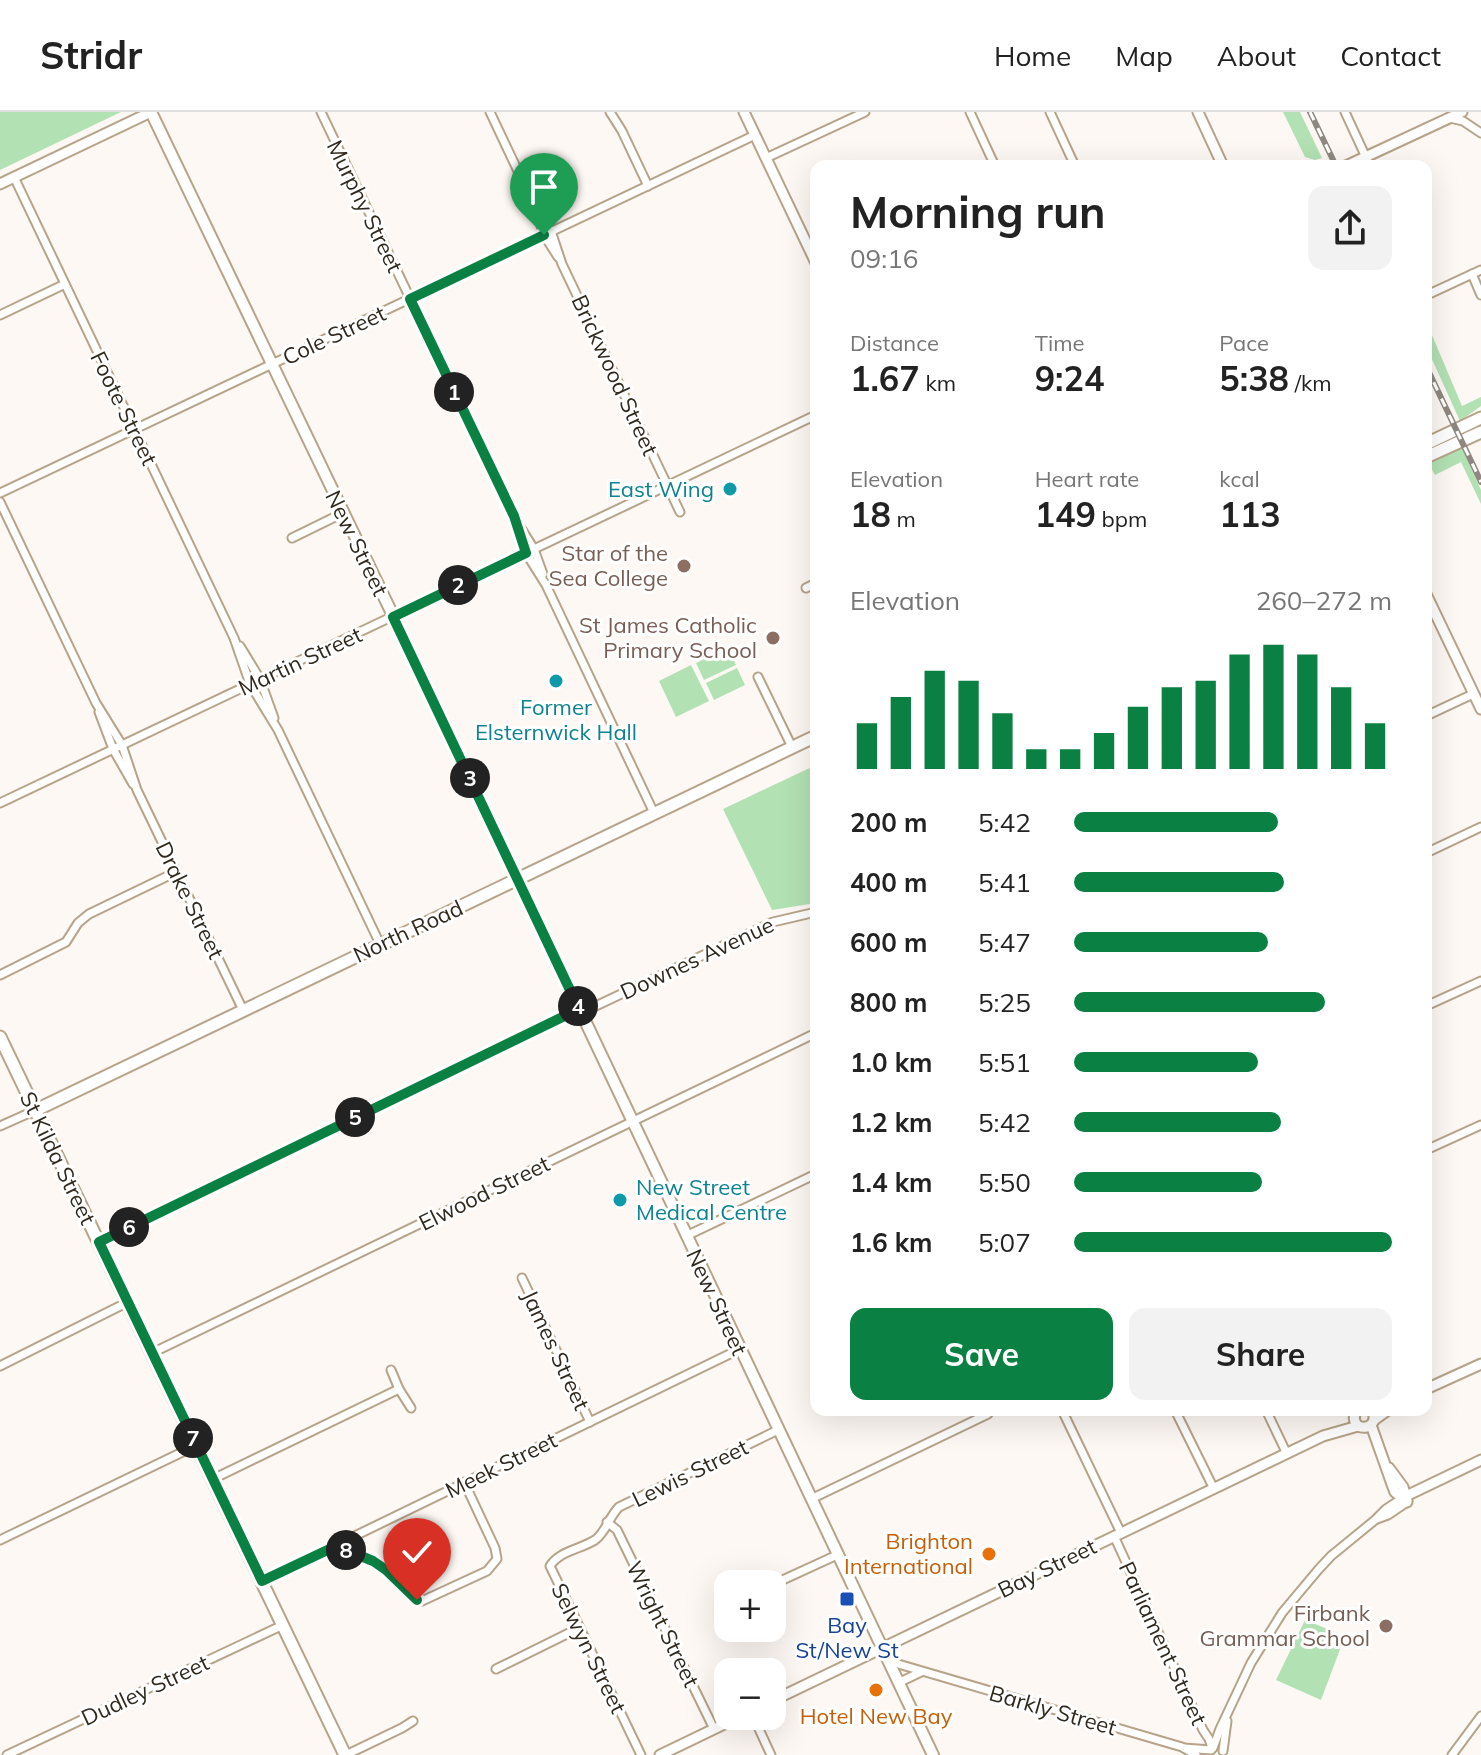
<!DOCTYPE html>
<meta charset="utf-8">
<style>
:root{--surface:#fff;--page:#f2f2f2;--text:#222;--muted:#767676;--line:#e0e0e0;--accent:#0b8043}
body{margin:0;font-family:Mulish,sans-serif;background:var(--page);color:var(--text);height:100vh;display:flex;flex-direction:column;font-size:30px;white-space:nowrap}
*{box-sizing:border-box;margin:0}
p{font-size:26px;color:var(--muted)}
.icon{flex:none;width:44px;height:44px;fill:none;stroke:currentColor;stroke-width:2;stroke-linecap:round;stroke-linejoin:round}
.map{position:relative;flex:1;overflow:hidden}
.drawer{position:absolute;left:810px;top:48px;width:622px;height:1256px;display:flex;flex-direction:column;background:var(--surface);border-radius:16px;box-shadow:0 8px 32px #0002}
.drawer>*{flex:none}
.buttons{position:absolute;left:714px;top:1458px;display:grid;gap:16px}
.buttons a{display:grid;place-items:center;width:72px;height:72px;border-radius:16px;background:var(--surface);box-shadow:0 8px 32px #0002;font-size:40px}
.pin{position:absolute;display:grid;place-items:center;width:68px;height:68px;color:#fff;margin:-82px -34px;border-radius:50% 50% 50% 0;rotate:-45deg;box-shadow:0 0 8px #0007}
.pin .icon{rotate:45deg}
.km{position:absolute;width:40px;height:40px;margin:-20px;border-radius:50%;background:#222;color:#fff;font-size:22px;line-height:40px;text-align:center}
.round{display:grid;place-items:center;flex:none;width:84px;height:84px;border-radius:16px;background:var(--page)}
.headline{display:flex;align-items:center;justify-content:space-between;height:136px;padding:0 40px}
h1{font-size:44px;font-weight:700;line-height:60px}
.metrics{display:grid;grid-template-columns:repeat(3,1fr);gap:12px;height:136px;padding:8px 40px}
.metrics div{display:grid;align-content:center}
.metrics b{font-size:34px;font-weight:700}
.metrics small{font-size:22px;font-weight:400}
.metrics p{font-size:22px}
.chart{height:224px;padding:16px 40px}
.chart p{display:flex;justify-content:space-between}
.chart svg{width:100%;height:144px;margin-top:8px;stroke:var(--accent);stroke-width:6}
.cta{display:flex;gap:16px;margin-top:auto;padding:16px 40px}
.cta a{flex:1;height:92px;border-radius:16px;background:var(--accent);color:#fff;font-size:32px;font-weight:700;line-height:92px;text-align:center}
.cta a+a{background:var(--page);color:var(--text)}
ul{padding:0 40px;list-style:none;font-size:26px}
li{display:grid;grid-template-columns:128px 96px 1fr;align-items:center;height:60px}
li i{height:20px;border-radius:10px;background:var(--accent)}
header{display:flex;align-items:center;gap:48px;box-sizing:border-box;height:112px;padding:0 40px;background:var(--surface);border-bottom:2px solid var(--line)}
header strong{font-size:38px}
nav{display:flex;gap:44px;margin-inline-start:auto;font-size:28px}
.map>svg:first-child{display:block}
</style>
<header>
<strong>Stridr</strong>
<nav><a>Home</a><a>Map</a><a>About</a><a>Contact</a></nav>
</header>
<div class="map">
<svg width="1481" height="1643" viewBox="0 0 1481 1643">
<rect width="100%" height="100%" fill="#fdf8f3"/>
<!-- green -->
<g fill="#b2e1b3">
<polygon points="0,0 121,0 0,58"/>
<polygon points="1283,0 1300,0 1322,46 1315,48 1305,45"/>
<polygon points="1426,209 1462,294 1481,285 1481,294 1460,309 1426,234"/>
<polygon points="1461,334 1481,378 1481,392 1461,350 1435,363 1430,354 1431,348"/>
<polygon points="728,536 736,553 704,568 696,551"/>
<polygon points="691,553 709,589 676,605 659,569"/>
<polygon points="737,556 745,573 714,588 706,571"/>
<polygon points="816,653 816,791 772,798 723,697"/>
<polygon points="1305,1508 1345,1524 1321,1588 1276,1568"/>
</g>
<g fill="none" stroke-linecap="round" stroke-linejoin="round">
<defs>
<g id="minor">
<polyline points="321,0 514,404 526,441 546,473 654,701"/>
<polyline points="490,0 534,93 551,119 562,152 680,400"/>
<polyline points="610,0 622,19 648,74"/>
<polyline points="970,0 995,54"/>
<polyline points="1050,0 1075,54"/>
<polyline points="1345,0 1370,54"/>
<polyline points="1450,6 1463,9 1481,21"/>
<polyline points="766,46 865,0"/>
<polyline points="14,65 234,526 250,572 278,618 380,832"/>
<polyline points="536,99 544,123 558,145"/>
<polyline points="1472,162 1481,183"/>
<polyline points="1426,180 1427,183 1481,158"/>
<polyline points="0,203 65,172"/>
<polyline points="0,381 755,23"/>
<polyline points="0,390 96,591 122,633 137,678 243,898"/>
<polyline points="519,413 534,437 543,462"/>
<polyline points="292,426 343,401"/>
<polyline points="806,476 816,471"/>
<polyline points="240,534 260,567 274,606"/>
<polyline points="758,565 792,635"/>
<polyline points="99,600 113,637 133,672"/>
<polyline points="1426,604 1473,582"/>
<polyline points="0,691 816,303"/>
<polyline points="1426,741 1481,715"/>
<polyline points="0,863 66,830 78,811 89,802 176,760"/>
<polyline points="1426,894 1481,869"/>
<polyline points="581,901 773,810 816,800"/>
<polyline points="0,1014 36,998"/>
<polyline points="1426,1038 1481,1013"/>
<polyline points="686,1124 816,1062"/>
<polyline points="99,1130 579,897"/>
<polyline points="522,1166 590,1310"/>
<polyline points="152,1241 816,921"/>
<polyline points="0,1254 128,1190"/>
<polyline points="391,1258 399,1277 411,1296"/>
<polyline points="1062,1298 1121,1421"/>
<polyline points="1175,1298 1214,1377"/>
<polyline points="1266,1298 1287,1342"/>
<polyline points="213,1367 399,1277"/>
<polyline points="811,1387 988,1302 991,1298"/>
<polyline points="1377,1407 1388,1403 1407,1390"/>
<polyline points="607,1410 617,1418 714,1617"/>
<polyline points="1114,1424 1203,1618 1209,1627 1212,1636"/>
<polyline points="0,1428 197,1333"/>
<path d="M336,1434C352,1440 369,1446 383,1456C397,1466 406,1483 422,1489L487,1459L497,1447L495,1436L464,1370"/>
<polyline points="262,1469 740,1237"/>
<polyline points="776,1471 837,1443"/>
<polyline points="888,1549 1182,1635 1196,1643"/>
<polyline points="496,1557 579,1516"/>
<polyline points="898,1571 921,1560"/>
<polyline points="753,1604 771,1643"/>
<polyline points="1184,1636 1211,1638"/>
<polyline points="1213,1636 1220,1617 1251,1551 1282,1501 1318,1458 1331,1444 1375,1408 1386,1397 1404,1385"/>
<polyline points="1223,1639 1227,1609"/>
<polyline points="7,1643 283,1513"/>
<polyline points="346,1643 402,1616 413,1609"/>
<path d="M641,1643L550,1454C559,1439 581,1437 595,1428C606,1420 609,1405 619,1395L778,1318"/>
<polyline points="1452,1643 1481,1604"/>
</g>
<g id="tertiary">
<polyline points="744,0 816,151"/>
<polyline points="1198,0 1223,54"/>
<polyline points="1346,54 1462,0"/>
<polyline points="0,72 151,0"/>
<polyline points="1426,482 1481,597"/>
<polyline points="1426,1277 1481,1252"/>
<path d="M1358,1298C1353,1303 1353,1309 1358,1314C1370,1319 1379,1308 1371,1298"/>
<polyline points="1374,1308 1388,1298"/>
<polyline points="1371,1313 1393,1375 1395,1380 1407,1390"/>
<polyline points="1389,1356 1403,1375 1407,1388"/>
<polyline points="1404,1385 1481,1348"/>
<polyline points="772,1589 1323,1324 1358,1314"/>
<polyline points="660,1643 741,1604"/>
</g>
<polyline id="secondary" points="151,0 398,514 933,1643"/>
<g id="primary">
<polyline points="1426,332 1481,306"/>
<polyline points="1426,345 1481,320"/>
<polyline points="0,925 345,1643"/>
<polyline points="36,998 816,624"/>
</g>
</defs>
<!-- minor casing -->
<use href="#minor" stroke="#b7a388" stroke-width="11"/>
<!-- tertiary casing -->
<use href="#tertiary" stroke="#b7a388" stroke-width="13"/>
<!-- secondary casing -->
<use href="#secondary" stroke="#b7a388" stroke-width="14"/>
<!-- primary casing -->
<use href="#primary" stroke="#b7a388" stroke-width="15"/>
<!-- minor -->
<use href="#minor" stroke="#fff" stroke-width="7"/>
<!-- tertiary -->
<use href="#tertiary" stroke="#fff" stroke-width="9"/>
<!-- secondary -->
<use href="#secondary" stroke="#fff" stroke-width="10"/>
<!-- primary -->
<use href="#primary" stroke="#fff" stroke-width="11"/>
<defs>
<g id="rail">
<polyline points="1310,0 1336,54"/>
<polyline points="1426,254 1481,370"/>
</g>
</defs>
<!-- rail casing -->
<use href="#rail" stroke="#8f8880" stroke-width="6"/>
<!-- rail -->
<use href="#rail" stroke="#fff" stroke-width="3" stroke-dasharray="9" stroke-linecap="butt"/>
</g>
<g fill="none" stroke-linecap="round" stroke-linejoin="round">
<defs>
<polyline id="route" points="417,1488 386,1458 373,1449 336,1434 262,1469 99,1130 579,897 393,505 526,441 514,404 410,187 544,123"/>
</defs>
<!-- route casing -->
<use href="#route" stroke="#fff" stroke-width="16"/>
<!-- route -->
<use href="#route" stroke="#0b8043" stroke-width="10"/>
</g>
<!-- markers -->
<g fill="#0f9aa8" stroke="#fff" stroke-width="3">
<circle cx="730" cy="377" r="8"/>
<circle cx="556" cy="569" r="8"/>
<circle cx="620" cy="1088" r="8"/>
</g>
<g fill="#8d6e63" stroke="#fff" stroke-width="3">
<circle cx="684" cy="454" r="8"/>
<circle cx="773" cy="526" r="8"/>
<circle cx="1386" cy="1514" r="8"/>
</g>
<g fill="#e8710a" stroke="#fff" stroke-width="3">
<circle cx="989" cy="1442" r="8"/>
<circle cx="876" cy="1578" r="8"/>
</g>
<rect fill="#1a4fb4" stroke="#fff" stroke-width="3" x="839" y="1479" width="16" height="16" rx="4"/>
<g text-anchor="middle" dominant-baseline="central" stroke-width="6" stroke-linejoin="round" paint-order="stroke">
<!-- street labels -->
<g font-size="22" fill="#30281d" stroke="#fff">
<text transform="translate(365 94) rotate(64)">Murphy Street</text>
<text transform="translate(334 223) rotate(-25)">Cole Street</text>
<text transform="translate(615 263) rotate(65)">Brickwood Street</text>
<text transform="translate(124 296) rotate(64)">Foote Street</text>
<text transform="translate(357 431) rotate(64)">New Street</text>
<text transform="translate(300 549) rotate(-25)">Martin Street</text>
<text transform="translate(190 788) rotate(64)">Drake Street</text>
<text transform="translate(408 819) rotate(-25)">North Road</text>
<text transform="translate(697 846) rotate(-25)">Downes Avenue</text>
<text transform="translate(58 1046) rotate(64)">St Kilda Street</text>
<text transform="translate(484 1081) rotate(-26)">Elwood Street</text>
<text transform="translate(717 1190) rotate(65)">New Street</text>
<text transform="translate(556 1238) rotate(65)">James Street</text>
<text transform="translate(501 1353) rotate(-26)">Meek Street</text>
<text transform="translate(690 1361) rotate(-26)">Lewis Street</text>
<text transform="translate(1047 1456) rotate(-26)">Bay Street</text>
<text transform="translate(663 1512) rotate(64)">Wright Street</text>
<text transform="translate(1163 1531) rotate(65)">Parliament Street</text>
<text transform="translate(589 1536) rotate(64)">Selwyn Street</text>
<text transform="translate(145 1578) rotate(-25)">Dudley Street</text>
<text transform="translate(1053 1598) rotate(16)">Barkly Street</text>
</g>
<!-- culture labels -->
<g font-size="22" fill="#0d838f" stroke="#fff" text-anchor="end">
<text x="714" y="377">East Wing</text>
<text x="556" y="595" text-anchor="middle">Former<tspan x="556" dy="25">Elsternwick Hall</tspan></text>
<text x="636" y="1075" text-anchor="start">New Street<tspan x="636" dy="25">Medical Centre</tspan></text>
</g>
<!-- education labels -->
<g font-size="22" fill="#785e54" stroke="#fff" text-anchor="end">
<text x="668" y="441">Star of the<tspan x="668" dy="25">Sea College</tspan></text>
<text x="757" y="513">St James Catholic<tspan x="757" dy="25">Primary School</tspan></text>
<text x="1370" y="1501">Firbank<tspan x="1370" dy="25">Grammar School</tspan></text>
</g>
<!-- food labels -->
<g font-size="22" fill="#c56008" stroke="#fff" text-anchor="end">
<text x="973" y="1429">Brighton<tspan x="973" dy="25">International</tspan></text>
<text x="876" y="1604" text-anchor="middle">Hotel New Bay</text>
</g>
<!-- transit labels -->
<g font-size="22" fill="#164399" stroke="#fff">
<text x="847" y="1513">Bay<tspan x="847" dy="25">St/New St</tspan></text>
</g>
</g>
</svg>
<div class="buttons">
<a>+</a>
<a>−</a>
</div>
<div class="pin" style="left:544px;top:123px;background:#1e9e55"><svg class="icon" aria-label="arrive" viewBox="0 0 24 24"><path d="M6 21V4h12l-3 4 3 4H6"/></svg></div>
<div class="pin" style="left:417px;top:1488px;background:#d93025"><svg class="icon" aria-label="check" viewBox="0 0 24 24"><path d="M5 12l5 5 9-10"/></svg></div>
<b class="km" style="left:454px;top:280px">1</b>
<b class="km" style="left:458px;top:473px">2</b>
<b class="km" style="left:470px;top:666px">3</b>
<b class="km" style="left:578px;top:894px">4</b>
<b class="km" style="left:355px;top:1005px">5</b>
<b class="km" style="left:129px;top:1115px">6</b>
<b class="km" style="left:193px;top:1326px">7</b>
<b class="km" style="left:346px;top:1438px">8</b>
<section class="drawer">
<div class="headline"><div><h1>Morning run</h1><p>09:16</p></div><a class="round"><svg class="icon" aria-label="share" viewBox="0 0 24 24"><path d="M12 15V3M7 8l5-5 5 5M5 13v7h14v-7"/></svg></a></div>
<div class="metrics">
<div><p>Distance</p><b>1.67<small> km</small></b></div>
<div><p>Time</p><b>9:24</b></div>
<div><p>Pace</p><b>5:38<small> /km</small></b></div>
</div>
<div class="metrics">
<div><p>Elevation</p><b>18<small> m</small></b></div>
<div><p>Heart rate</p><b>149<small> bpm</small></b></div>
<div><p>kcal</p><b>113</b></div>
</div>
<div class="chart"><p><span>Elevation</span>260–272 m</p>
<svg viewBox="0 0 160 44" preserveAspectRatio="none"><path d="M5 44V30M15 44V22M25 44V14M35 44V17M45 44V27M55 44V38M65 44V38M75 44V33M85 44V25M95 44V19M105 44V17M115 44V9M125 44V6M135 44V9M145 44V19M155 44V30"/></svg>
</div>
<ul>
<li><b>200 m</b>5:42<i style="width:64%"></i></li>
<li><b>400 m</b>5:41<i style="width:66%"></i></li>
<li><b>600 m</b>5:47<i style="width:61%"></i></li>
<li><b>800 m</b>5:25<i style="width:79%"></i></li>
<li><b>1.0 km</b>5:51<i style="width:58%"></i></li>
<li><b>1.2 km</b>5:42<i style="width:65%"></i></li>
<li><b>1.4 km</b>5:50<i style="width:59%"></i></li>
<li><b>1.6 km</b>5:07<i style="width:100%"></i></li>
</ul>
<div class="cta"><a>Save</a><a>Share</a></div>
</section>
</div>
